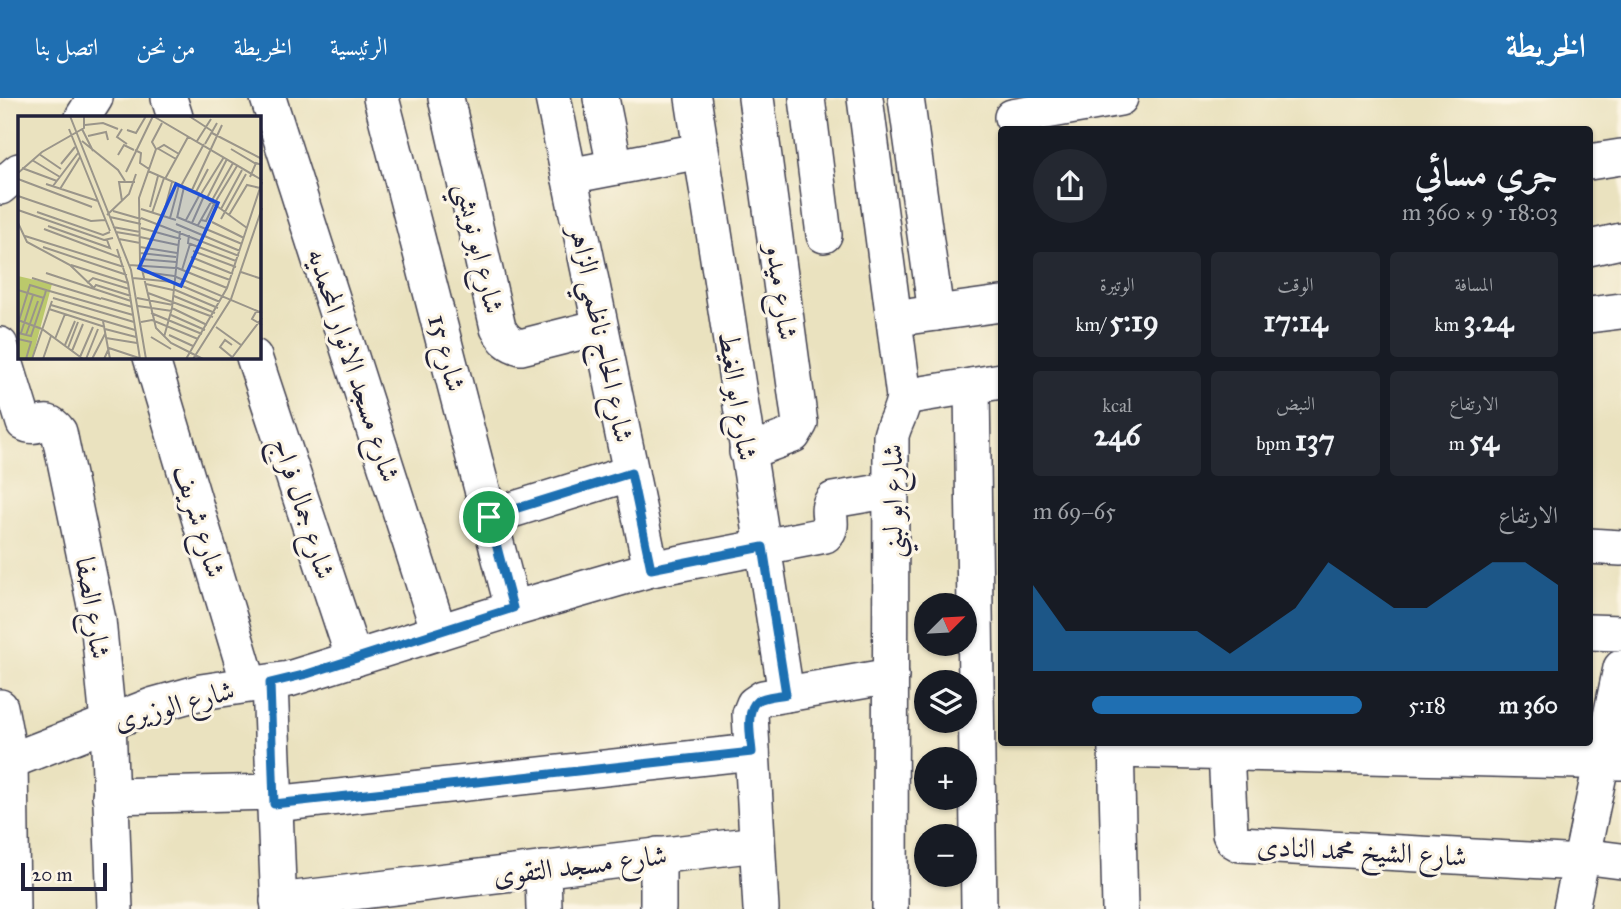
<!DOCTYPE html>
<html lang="ar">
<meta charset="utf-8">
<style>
:root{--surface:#171b24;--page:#242831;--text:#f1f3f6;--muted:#9ea1a6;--accent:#1f6fb2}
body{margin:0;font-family:"IM FELL Great Primer",Amiri,serif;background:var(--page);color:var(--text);direction:rtl;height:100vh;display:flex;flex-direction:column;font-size:26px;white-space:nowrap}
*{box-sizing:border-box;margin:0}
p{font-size:23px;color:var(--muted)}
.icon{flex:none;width:38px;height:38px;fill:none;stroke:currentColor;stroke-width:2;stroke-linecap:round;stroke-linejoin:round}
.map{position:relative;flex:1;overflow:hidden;direction:ltr}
.sheet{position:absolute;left:998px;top:28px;width:595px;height:620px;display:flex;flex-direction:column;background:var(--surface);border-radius:7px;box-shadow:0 2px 5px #0004;direction:rtl}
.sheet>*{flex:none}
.needle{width:46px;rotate:66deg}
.buttons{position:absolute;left:914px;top:495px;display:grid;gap:14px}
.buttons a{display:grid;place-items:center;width:63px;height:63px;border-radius:50%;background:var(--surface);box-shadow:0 2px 5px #0004;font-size:35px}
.scale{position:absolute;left:21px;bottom:18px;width:86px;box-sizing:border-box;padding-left:7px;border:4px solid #22223b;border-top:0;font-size:19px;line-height:24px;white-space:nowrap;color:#22223b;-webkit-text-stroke:5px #fcf5e5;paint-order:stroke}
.pin{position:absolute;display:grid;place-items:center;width:60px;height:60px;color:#fff;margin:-30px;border:4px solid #fff;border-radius:50%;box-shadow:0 2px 7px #0007}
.round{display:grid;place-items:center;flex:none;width:74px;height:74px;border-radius:37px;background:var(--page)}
.overview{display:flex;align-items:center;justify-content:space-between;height:119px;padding:0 35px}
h1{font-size:38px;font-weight:800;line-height:52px}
.figures{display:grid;grid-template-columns:repeat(3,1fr);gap:10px;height:119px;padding:7px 35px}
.figures div{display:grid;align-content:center;border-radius:7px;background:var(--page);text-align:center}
.figures b{font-size:30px;font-weight:800}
.figures small{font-size:19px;font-weight:400}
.figures p{font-size:19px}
.chart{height:196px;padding:14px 35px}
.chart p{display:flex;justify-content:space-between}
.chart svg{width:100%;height:126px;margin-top:7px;fill:var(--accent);opacity:.7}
ul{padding:0 35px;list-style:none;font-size:23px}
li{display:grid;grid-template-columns:112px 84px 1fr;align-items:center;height:52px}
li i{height:18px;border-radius:9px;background:var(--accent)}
header{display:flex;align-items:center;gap:42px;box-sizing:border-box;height:98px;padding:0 35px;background:var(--accent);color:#fff}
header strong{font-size:33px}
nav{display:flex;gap:38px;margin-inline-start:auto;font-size:24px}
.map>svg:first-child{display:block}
</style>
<header>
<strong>الخريطة</strong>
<nav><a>الرئيسية</a><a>الخريطة</a><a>من نحن</a><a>اتصل بنا</a></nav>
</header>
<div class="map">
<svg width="1621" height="811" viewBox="0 0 1621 811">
<rect width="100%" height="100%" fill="#fcf5e5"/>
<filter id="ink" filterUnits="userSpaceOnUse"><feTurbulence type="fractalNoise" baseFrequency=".0143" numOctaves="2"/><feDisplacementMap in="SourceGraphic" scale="14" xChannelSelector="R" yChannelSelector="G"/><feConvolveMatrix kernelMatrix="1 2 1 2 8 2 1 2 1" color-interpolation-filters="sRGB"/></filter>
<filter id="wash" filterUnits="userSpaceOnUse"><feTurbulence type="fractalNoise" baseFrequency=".00686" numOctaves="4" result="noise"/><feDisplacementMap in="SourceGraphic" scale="28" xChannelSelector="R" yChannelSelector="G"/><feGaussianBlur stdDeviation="1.57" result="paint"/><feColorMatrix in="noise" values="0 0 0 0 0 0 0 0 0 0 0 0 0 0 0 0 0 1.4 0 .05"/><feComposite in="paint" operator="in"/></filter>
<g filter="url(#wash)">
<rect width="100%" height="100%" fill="#eae2bf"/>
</g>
<g filter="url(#ink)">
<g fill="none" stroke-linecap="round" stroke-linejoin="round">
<defs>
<g id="minor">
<polyline points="169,0 175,19"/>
<polyline points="268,0 439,534"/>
<polyline points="381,0 513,511"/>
<path d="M446,0L498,230C504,241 509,246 521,249L600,229"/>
<polyline points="553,0 651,471"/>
<polyline points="601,0 615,69"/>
<polyline points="693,0 786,596"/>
<polyline points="807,0 824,137"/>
<path d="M865,0L904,299C902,315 894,324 891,338L890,811"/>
<polyline points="906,0 936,215"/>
<polyline points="83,19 95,0"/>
<polyline points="1012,19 1120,0"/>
<polyline points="1589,64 1621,59"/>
<polyline points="569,78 700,53"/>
<polyline points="0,89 19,73"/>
<polyline points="1589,150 1621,143"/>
<polyline points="1589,217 1621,213"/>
<polyline points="914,218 1001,206"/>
<path d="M0,247L24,325C39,334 45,314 59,334L98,522L108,624L115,811"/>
<polyline points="151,259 249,586"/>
<polyline points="254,259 354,561"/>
<polyline points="972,288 979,811"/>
<polyline points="904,299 1001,283"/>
<polyline points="747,354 793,337 800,325 756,0"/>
<polyline points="489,419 631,375"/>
<polyline points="1589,448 1621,450"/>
<polyline points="1589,534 1621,535"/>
<polyline points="270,585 279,811"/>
<polyline points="0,609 10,662 12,811"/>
<polyline points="1116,644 1120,811"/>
<polyline points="1116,652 1621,664"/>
<polyline points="1226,654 1230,736 1233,742 1240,746 1581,765"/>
<path d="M0,667L154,607L201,594L289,581L513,511L651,471L825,437C837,426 823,413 833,402L892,392"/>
<polyline points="110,698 274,694"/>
<polyline points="274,706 752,654"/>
<polyline points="1582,758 1621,763"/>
<polyline points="543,771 544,811"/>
<polyline points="278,803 757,746"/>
<polyline points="658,811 658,757"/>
<polyline points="761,811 750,616 754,606 763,600 891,578"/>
<polyline points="1571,811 1621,570"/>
</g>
</defs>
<!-- minor casing -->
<use href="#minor" stroke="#403f4f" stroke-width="38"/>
<!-- minor -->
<use href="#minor" stroke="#fff" stroke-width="35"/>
</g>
</g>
<g fill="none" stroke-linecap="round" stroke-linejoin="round" filter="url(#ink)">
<defs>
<path id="route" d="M631,375L651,471L763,449L786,596C777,598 764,598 757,603C745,612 751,641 752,654L274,706L270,585L307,576L513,510L489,419Z"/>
</defs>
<!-- route casing -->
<use href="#route" stroke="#fff" stroke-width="14"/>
<!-- route -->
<use href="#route" stroke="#1f6fb2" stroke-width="9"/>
</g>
<g text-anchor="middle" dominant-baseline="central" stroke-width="6" stroke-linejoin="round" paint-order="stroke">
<!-- street labels -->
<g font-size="28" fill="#22223b" stroke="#fcf5e5">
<text transform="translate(480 150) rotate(77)">شارع ابو نويشي</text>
<text transform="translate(782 194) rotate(82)">شارع ميدو</text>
<text transform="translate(602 236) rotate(78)">شارع الحاج ناظمي الزاهر</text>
<text transform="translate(447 255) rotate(75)">شارع 15</text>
<text transform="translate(354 267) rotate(72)">شارع مسجد الانوار المحمديه</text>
<text transform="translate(738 298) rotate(81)">شارع ابو الغيط</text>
<text transform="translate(892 403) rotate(-90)">شارع ابو لبني</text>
<text transform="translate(304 410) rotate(72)">شارع جمال فراج</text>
<text transform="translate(200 423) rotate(73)">شارع شريف</text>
<text transform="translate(93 510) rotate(81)">شارع الصفا</text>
<text transform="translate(174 607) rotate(-15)">شارع الوزيرى</text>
<text transform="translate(1362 753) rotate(3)">شارع الشيخ محمد النادى</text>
<text transform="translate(580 767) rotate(-7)">شارع مسجد التقوى</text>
</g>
</g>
<!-- overview -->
<g transform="translate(18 18)">
<rect width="243" height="243" fill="#eae2bf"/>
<path d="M0,160L34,168L14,243H0Z" fill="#bbc96b"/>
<path fill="none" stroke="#9a958a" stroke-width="2" d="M52,0L113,154L128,243M135,0L244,64M171,0L194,15M144,7L134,26L138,33L121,82L122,145L138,212L153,227L185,243M67,9L85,7L100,13M51,13L92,115M64,13L75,35M104,13L99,21L109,28M109,14L118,17L128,0M194,17L244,43M70,20L88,16L90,24M64,25L100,54L107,65M179,25L193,3M187,28L199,7M139,32L158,43M139,33L146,29L161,38M213,33L238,48M117,34L123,37L122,47L131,53M21,38L43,53M100,39L106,29L116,34M14,44L42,61M43,48L57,31M4,52L39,65M130,55L181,77L229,112M108,56L135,0M0,57L24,36L66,12V0M232,61L238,47L244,49M0,63L74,91M147,63L170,21M28,68L80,85M35,70L60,37M163,70L186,28M42,73L62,41M174,74L204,9M178,76L190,53M183,78L206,41M0,80L73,105L87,104M189,82L209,43M104,85L101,66H117M196,88L219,50M132,91L140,60M123,93L158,104M203,93L224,54M0,94L86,124L95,122M95,95L123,103M19,96L85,119L92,116M134,97L146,62M89,99L111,78L118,58M211,99L229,69L242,72M145,100L154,66M92,101L123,108M159,101L224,128M123,102L221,140M152,102L161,69M159,102L166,71M203,103L228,58M168,104L182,78M183,104L188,105L196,88M194,106L226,122M0,107L9,126L52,149L76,172M174,107L186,80M158,108L222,135M180,109L215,47M30,110L92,132L89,124M95,111L122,116M123,112L163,123M26,113L103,142M98,116L122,120M171,119L170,127L218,145M7,120L106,151M122,121L160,129M101,123L122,127M25,131L109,159M122,131L159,137M99,133L110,167L122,243M175,135L218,151M122,137L158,141M173,141L215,158M122,143L158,146M53,149L110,167M111,149L157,152M171,149L212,164M157,151L209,172M164,154L172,128M126,156L156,160L244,197M223,156L244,163M28,157L113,185M14,162L83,183M115,162L155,166L202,186M69,167L75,162L111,173M128,168L155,174M75,173L78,169L113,180M155,173L200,192M0,174L26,182M28,174L115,199M130,177L195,201M156,180L197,197M35,182L116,206M83,182L114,191M119,182L155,189M33,189L117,214M120,190L154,195M154,192L189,209M31,193L87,211M239,194L234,203L244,209M133,197L184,218M153,199L187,214M0,204L24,213L65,243M85,205L92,243M123,206L134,204L180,223M0,208L12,169L28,174L27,178M198,211L223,229M87,213L118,221M0,217L13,220L27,178M3,217L15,179M8,219L20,185M151,219L175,230M133,221L153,233M146,221L154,192L162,115M88,222L119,227M0,223L13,226L8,243M37,223L47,198M47,229L57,205M50,232L60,206M54,235L65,208M62,241L75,211M214,241L202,231L207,224L214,229M14,243L34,185M25,243L33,220M68,243L80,213M74,243L87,218M86,243L91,232L121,242M168,243L209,172L244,66M175,243L213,183L244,92M213,243L244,202"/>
<path fill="#1d4ed8" fill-opacity="0.15" stroke="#1d4ed8" stroke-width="3.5" d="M158,68L200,87L163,170L121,152Z"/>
<rect width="243" height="243" fill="none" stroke="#22223b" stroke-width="3.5"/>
</g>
</svg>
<div class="buttons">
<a><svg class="needle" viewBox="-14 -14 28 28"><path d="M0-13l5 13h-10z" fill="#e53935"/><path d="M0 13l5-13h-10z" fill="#9ea1a6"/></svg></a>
<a><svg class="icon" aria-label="layers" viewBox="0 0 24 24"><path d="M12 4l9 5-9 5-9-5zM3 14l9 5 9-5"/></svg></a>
<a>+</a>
<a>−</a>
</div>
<div class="scale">20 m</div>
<div class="pin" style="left:489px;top:419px;background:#1e9e55"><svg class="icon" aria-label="arrive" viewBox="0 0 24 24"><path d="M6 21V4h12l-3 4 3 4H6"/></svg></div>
<section class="sheet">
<div class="overview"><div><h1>جري مسائي</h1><p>18:03 · 9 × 360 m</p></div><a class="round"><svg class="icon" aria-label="share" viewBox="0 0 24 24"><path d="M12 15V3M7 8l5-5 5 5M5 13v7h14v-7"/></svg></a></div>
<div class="figures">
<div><p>المسافة</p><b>3.24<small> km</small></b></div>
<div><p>الوقت</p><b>17:14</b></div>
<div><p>الوتيرة</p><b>5:19<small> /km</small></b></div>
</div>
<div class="figures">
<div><p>الارتفاع</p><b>54<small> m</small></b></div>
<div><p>النبض</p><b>137<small> bpm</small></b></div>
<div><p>kcal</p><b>246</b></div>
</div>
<div class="chart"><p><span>الارتفاع</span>65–69 m</p>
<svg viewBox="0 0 160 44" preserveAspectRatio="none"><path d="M0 44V14L10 30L20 30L30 30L40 30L50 30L60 38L70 30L80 22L90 6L100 14L110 22L120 22L130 14L140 6L150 6L160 14V44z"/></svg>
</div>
<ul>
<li><b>360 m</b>5:18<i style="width:82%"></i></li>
</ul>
</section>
</div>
